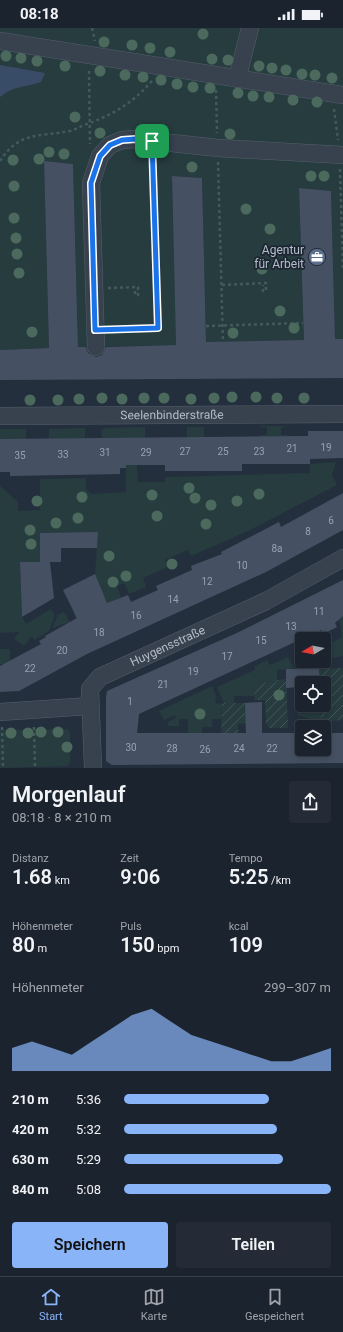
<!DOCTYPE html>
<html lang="de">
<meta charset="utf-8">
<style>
:root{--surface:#1b232e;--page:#242b36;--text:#f1f3f6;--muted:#a0a4aa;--line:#39404a;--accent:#8ab4f8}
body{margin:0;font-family:Roboto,sans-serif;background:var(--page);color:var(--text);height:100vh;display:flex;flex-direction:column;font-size:15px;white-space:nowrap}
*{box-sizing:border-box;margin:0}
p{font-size:13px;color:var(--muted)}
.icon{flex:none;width:22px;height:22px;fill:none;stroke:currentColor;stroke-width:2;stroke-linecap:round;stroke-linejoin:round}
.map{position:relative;height:740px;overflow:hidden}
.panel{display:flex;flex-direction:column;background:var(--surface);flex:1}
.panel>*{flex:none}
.needle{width:26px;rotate:260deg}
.tools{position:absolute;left:295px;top:604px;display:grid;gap:8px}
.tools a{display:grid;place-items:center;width:36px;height:36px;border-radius:4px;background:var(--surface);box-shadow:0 2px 6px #0003,0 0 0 1px var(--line);font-size:20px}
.pin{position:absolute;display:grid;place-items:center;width:34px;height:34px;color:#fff;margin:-17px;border-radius:8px;box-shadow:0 2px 6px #0006}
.round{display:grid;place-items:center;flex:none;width:42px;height:42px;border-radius:4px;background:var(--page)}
.overview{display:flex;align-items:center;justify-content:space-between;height:68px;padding:0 12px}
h1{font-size:22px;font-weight:600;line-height:30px}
.figures{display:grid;grid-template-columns:repeat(3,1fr);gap:6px;height:68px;padding:4px 12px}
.figures div{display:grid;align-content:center}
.figures b{font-size:20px;font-weight:600}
.figures small{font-size:11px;font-weight:400}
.figures p{font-size:11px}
.chart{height:112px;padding:8px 12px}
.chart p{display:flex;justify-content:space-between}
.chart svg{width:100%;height:72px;margin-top:4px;fill:var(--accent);opacity:.7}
.primary-button{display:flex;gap:8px;margin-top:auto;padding:8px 12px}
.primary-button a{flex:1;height:46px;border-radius:4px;background:var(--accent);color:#111;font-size:16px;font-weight:600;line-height:46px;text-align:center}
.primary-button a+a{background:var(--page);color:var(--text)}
ul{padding:0 12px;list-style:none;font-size:13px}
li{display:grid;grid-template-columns:64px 48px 1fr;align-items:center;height:30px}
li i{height:10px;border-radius:5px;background:var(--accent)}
.status{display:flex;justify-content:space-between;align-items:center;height:28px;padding:0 20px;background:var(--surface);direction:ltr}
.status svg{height:11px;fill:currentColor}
.menu{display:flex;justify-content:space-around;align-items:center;height:56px;border-top:1px solid var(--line);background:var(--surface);font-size:11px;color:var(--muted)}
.menu a{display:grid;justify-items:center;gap:2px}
.menu .active{color:var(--accent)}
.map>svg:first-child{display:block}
</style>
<div class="status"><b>08:18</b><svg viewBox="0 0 49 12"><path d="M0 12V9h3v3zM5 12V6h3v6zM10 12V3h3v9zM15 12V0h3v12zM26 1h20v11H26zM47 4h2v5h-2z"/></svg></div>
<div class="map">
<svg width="343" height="740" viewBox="0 0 343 740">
<defs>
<pattern id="garden-furrows" width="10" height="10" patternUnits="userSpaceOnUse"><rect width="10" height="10" fill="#263c3f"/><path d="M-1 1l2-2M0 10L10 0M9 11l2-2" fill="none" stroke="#435659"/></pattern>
</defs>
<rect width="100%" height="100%" fill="#242f3e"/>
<!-- green -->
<g fill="#263c3f">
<polygon points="0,0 343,0 343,311 335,311 331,163 299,160 304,312 206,314 202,150 172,148 176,317 78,319 73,136 44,133 49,320 0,322"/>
<polygon points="261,398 288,398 281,400 281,407 288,407 288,408 260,409 261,407 267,407 267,399 261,399"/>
<polygon points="145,399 145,410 102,410 101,403 104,400"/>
<polygon points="187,399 204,399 204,409 187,410"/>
<polygon points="85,400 85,410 49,411 49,401"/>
<rect x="0" y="401" width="26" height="10"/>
<polygon points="336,434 332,447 337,457 248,503 191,528 188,522 165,532 168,539 143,550 146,559 129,566 124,555 117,558 121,569 76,591 72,581 79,578 95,546 98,505 40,505 40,534 20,534 22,589 26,596 51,581 55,587 49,603 34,612 32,608 24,618 14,611 19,604 0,605 0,458 18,474 18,483 40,482 40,451 86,450 86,461 91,466 126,464 126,437 137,437 138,454 165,454 165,449 310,445 310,436"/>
<polygon points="64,584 70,594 52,600 58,587"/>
<polygon points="343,588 343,628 333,630 327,617 342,609 339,590"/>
<rect x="0" y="621" width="10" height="15"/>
<polygon points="288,629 294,641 277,642 277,654 255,655 254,668 234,668 234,675 224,675 217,659 255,642 255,638 267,632 270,637"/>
<polygon points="212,658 217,670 215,671 216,676 222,675 221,691 212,691 212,699 202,699 202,705 188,705 188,691 179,691 179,698 168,698 168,694 176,690 175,687 164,692 159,683"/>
<polygon points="320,677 321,699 310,699 310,691 298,687 297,683 305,678"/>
<polygon points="67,701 70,704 70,734 68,738 0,740 0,702"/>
</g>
<!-- garden -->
<g fill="url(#garden-furrows)">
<polygon points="343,640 343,692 329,693 329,702 324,702 324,699 321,699 320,677 324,677 324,655 320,655 319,641"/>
<polygon points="286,651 288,700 269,700 266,695 265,672 254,672 255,655 277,654 277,652"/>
<polygon points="222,675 246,675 246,695 238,696 238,705 221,705"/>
</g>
<!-- water -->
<path fill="#394c67" d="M0,37L45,45L41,54C27,59 12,58 0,69Z"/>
<!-- building -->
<g fill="#455162">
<polygon points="44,133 73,136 78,319 86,319 88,325 96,329 102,327 106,319 176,317 172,148 202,150 206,314 304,312 299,160 331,163 335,311 343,311 343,350 0,352 0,322 49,320"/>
<polygon points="308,403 343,403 343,430 310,431 310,436 242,436 242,443 165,443 165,437 126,437 126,440 120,440 120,446 10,448 10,444 0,444 0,411 308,408"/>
<polygon points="343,465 343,502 266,544 87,626 19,663 0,664 0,638 41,616 39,613 46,609 45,608 77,590 63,562 95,546 107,575 128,567 131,574 158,562 156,558 192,542 191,538 222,526 221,524 279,494 281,499"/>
<polygon points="98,504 97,520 61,520 61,534 41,534 50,534 54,570 22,589 20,534 40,534 40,505"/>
<polygon points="343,552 343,588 335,595 337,599 323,606 321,602 139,686 137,705 246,705 245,675 262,674 262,705 302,705 302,721 324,721 324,708 330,708 330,705 343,705 343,735 112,737 106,733 106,669 107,663 239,604"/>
<polygon points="286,641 319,641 320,655 302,655 302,659 286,660"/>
</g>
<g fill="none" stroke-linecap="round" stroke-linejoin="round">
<defs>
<g id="minor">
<polyline points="0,13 343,67"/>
<polyline points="237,51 250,0"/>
<polyline points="96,319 91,155 100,128 110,117 122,112 135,111 218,120 343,127"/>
<path id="s1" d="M0,388L343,386"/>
<polyline points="0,684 90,678"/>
<path id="s2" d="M93,740L90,661L100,649L266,573L343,530"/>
</g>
</defs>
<!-- minor casing -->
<use href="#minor" stroke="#565f6c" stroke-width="18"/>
<!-- path -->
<g stroke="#44595c" stroke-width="2.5" stroke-dasharray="3 3" stroke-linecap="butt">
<polyline points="92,0 95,13"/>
<polyline points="89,43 90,116"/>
<polyline points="216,62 217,105"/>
<polyline points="334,81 338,112"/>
<path d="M0,133C19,103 40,109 70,103C75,102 79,99 84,97C111,88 133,75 152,53"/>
<polyline points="218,134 223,314"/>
<polyline points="340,141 343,242"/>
<polyline points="222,257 266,255 266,263 263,263 263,257"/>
<polyline points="108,260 138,259 138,267 135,267 135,261"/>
<polyline points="206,298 303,295"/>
<polyline points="110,301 157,300 153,128"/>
<polyline points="2,699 3,740"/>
<polyline points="34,699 35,740"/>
</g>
<!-- minor -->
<use href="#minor" stroke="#38414e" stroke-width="17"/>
</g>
<!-- trees -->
<g fill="#4b6a5d">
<circle cx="203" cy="6" r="5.5"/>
<circle cx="104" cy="14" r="5.5"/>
<circle cx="132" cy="17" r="5.5"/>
<circle cx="150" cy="20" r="5.5"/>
<circle cx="170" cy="24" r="5.5"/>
<circle cx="6" cy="28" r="5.5"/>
<circle cx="21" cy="30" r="5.5"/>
<circle cx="212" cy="31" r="5.5"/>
<circle cx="228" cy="32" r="5.5"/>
<circle cx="37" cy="33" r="5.5"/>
<circle cx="65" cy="38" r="5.5"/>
<circle cx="259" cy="38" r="5.5"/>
<circle cx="272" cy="40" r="5.5"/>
<circle cx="286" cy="42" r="5.5"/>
<circle cx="100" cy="43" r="5.5"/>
<circle cx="302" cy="46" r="5.5"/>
<circle cx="125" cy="47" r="5.5"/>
<circle cx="315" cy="47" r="5.5"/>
<circle cx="143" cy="49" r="5.5"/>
<circle cx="332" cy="50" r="5.5"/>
<circle cx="161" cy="52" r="5.5"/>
<circle cx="177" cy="56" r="5.5"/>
<circle cx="193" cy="59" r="5.5"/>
<circle cx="210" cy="60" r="5.5"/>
<circle cx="238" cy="65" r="5.5"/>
<circle cx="253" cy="68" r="5.5"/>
<circle cx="269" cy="69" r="5.5"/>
<circle cx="293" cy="72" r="5.5"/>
<circle cx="317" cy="74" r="5.5"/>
<circle cx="75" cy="89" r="5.5"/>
<circle cx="100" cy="105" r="5.5"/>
<circle cx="230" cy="106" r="5.5"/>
<circle cx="49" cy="124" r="5.5"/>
<circle cx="64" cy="126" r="5.5"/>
<circle cx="39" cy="131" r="5.5"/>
<circle cx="13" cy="132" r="5.5"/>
<circle cx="192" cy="139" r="5.5"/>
<circle cx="311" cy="148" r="5.5"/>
<circle cx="324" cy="148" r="5.5"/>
<circle cx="14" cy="158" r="5.5"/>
<circle cx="246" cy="181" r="5.5"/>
<circle cx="14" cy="190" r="5.5"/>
<circle cx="270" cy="201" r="5.5"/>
<circle cx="16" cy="210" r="5.5"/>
<circle cx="17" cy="226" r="5.5"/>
<circle cx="262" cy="241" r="5.5"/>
<circle cx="19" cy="245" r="5.5"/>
<circle cx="280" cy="283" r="5.5"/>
<circle cx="294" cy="300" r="5.5"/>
<circle cx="32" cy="304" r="5.5"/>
<circle cx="233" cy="305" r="5.5"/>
<circle cx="232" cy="369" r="5.5"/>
<circle cx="256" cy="369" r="5.5"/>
<circle cx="102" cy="370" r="5.5"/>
<circle cx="144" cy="370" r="5.5"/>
<circle cx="164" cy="370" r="5.5"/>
<circle cx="214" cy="370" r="5.5"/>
<circle cx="277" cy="370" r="5.5"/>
<circle cx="304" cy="370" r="5.5"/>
<circle cx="79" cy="371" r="5.5"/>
<circle cx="122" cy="371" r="5.5"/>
<circle cx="191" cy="371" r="5.5"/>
<circle cx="30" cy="372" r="5.5"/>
<circle cx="58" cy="372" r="5.5"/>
<circle cx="189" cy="460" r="5.5"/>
<circle cx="259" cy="466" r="5.5"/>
<circle cx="152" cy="467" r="5.5"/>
<circle cx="82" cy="469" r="5.5"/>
<circle cx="195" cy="470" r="5.5"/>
<circle cx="37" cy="473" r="5.5"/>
<circle cx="237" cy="473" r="5.5"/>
<circle cx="211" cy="477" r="5.5"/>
<circle cx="157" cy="488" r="5.5"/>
<circle cx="78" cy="490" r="5.5"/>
<circle cx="56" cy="495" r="5.5"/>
<circle cx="206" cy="496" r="5.5"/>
<circle cx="30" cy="502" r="5.5"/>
<circle cx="31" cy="516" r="5.5"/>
<circle cx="109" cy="528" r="5.5"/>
<circle cx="172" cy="536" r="5.5"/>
<circle cx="126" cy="548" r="5.5"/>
<circle cx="113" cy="554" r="5.5"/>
<circle cx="279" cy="667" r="5.5"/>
<circle cx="200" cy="686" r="5.5"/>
<circle cx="41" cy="704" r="5.5"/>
<circle cx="58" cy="704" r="5.5"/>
<circle cx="11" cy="705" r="5.5"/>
<circle cx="28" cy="705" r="5.5"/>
<circle cx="67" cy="719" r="5.5"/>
</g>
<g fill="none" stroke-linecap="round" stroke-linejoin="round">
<defs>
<polygon id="route" points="136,111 152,113 158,300 95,302 91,155 100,128 110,117 122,112"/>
</defs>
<!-- route casing -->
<use href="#route" stroke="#fff" stroke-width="8"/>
<!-- route -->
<use href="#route" stroke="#1a73e8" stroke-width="5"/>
</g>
<!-- icons -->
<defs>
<symbol id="office-disc" viewBox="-11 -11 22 22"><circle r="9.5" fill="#5c6f8a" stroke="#1d2633"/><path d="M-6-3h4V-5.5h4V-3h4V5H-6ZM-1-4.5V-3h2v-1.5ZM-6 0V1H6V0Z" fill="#fff"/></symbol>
</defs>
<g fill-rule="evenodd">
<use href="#office-disc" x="307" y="219" width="20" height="20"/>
</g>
<g text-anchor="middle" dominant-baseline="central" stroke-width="3.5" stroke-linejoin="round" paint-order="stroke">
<!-- number labels -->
<g font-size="10" fill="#98a1af">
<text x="326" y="419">19</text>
<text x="292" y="420">21</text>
<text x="185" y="423">27</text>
<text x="223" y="423">25</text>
<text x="259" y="423">23</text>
<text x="105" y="424">31</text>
<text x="146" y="424">29</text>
<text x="63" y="426">33</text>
<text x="20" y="427">35</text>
<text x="331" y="492">6</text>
<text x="308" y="503">8</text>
<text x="277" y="520">8a</text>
<text x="242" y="537">10</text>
<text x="207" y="553">12</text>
<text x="173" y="571">14</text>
<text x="319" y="583">11</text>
<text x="136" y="587">16</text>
<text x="291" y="598">13</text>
<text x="99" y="604">18</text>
<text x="261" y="612">15</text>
<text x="62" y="622">20</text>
<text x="227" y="628">17</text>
<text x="30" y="640">22</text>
<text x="193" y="643">19</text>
<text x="163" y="656">21</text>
<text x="130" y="673">1</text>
<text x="131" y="719">30</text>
<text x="172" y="720">28</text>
<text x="239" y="720">24</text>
<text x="272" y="720">22</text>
<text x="205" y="721">26</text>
</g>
<!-- poi labels -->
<g font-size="12" fill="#b4bcc9" stroke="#1d2633" text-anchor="end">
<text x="304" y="222">Agentur<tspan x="304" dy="14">für Arbeit</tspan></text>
</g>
<!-- street labels -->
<g font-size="12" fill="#b4bcc9" stroke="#1d2633">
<text stroke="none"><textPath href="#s1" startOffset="172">Seelenbinderstraße</textPath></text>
<text stroke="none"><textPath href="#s2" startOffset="169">Huygensstraße</textPath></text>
</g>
</g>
</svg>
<div class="tools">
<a><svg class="needle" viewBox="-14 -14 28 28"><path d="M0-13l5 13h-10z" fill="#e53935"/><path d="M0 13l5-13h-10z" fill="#a0a4aa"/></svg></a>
<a><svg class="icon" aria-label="locate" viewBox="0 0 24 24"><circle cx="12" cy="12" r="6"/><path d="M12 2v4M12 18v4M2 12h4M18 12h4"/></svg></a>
<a><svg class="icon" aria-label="layers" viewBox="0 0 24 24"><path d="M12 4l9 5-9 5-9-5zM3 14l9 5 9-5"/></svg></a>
</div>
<div class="pin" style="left:152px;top:113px;background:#1e9e55"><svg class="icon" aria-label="arrive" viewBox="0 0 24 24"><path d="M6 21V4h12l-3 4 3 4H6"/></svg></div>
</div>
<section class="panel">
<div class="overview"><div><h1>Morgenlauf</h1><p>08:18 · 8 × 210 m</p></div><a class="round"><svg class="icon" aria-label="share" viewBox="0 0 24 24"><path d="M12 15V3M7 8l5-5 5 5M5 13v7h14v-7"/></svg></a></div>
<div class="figures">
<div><p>Distanz</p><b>1.68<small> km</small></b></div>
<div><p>Zeit</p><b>9:06</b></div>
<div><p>Tempo</p><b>5:25<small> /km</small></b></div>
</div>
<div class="figures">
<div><p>Höhenmeter</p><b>80<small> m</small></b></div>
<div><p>Puls</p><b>150<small> bpm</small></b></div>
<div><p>kcal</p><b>109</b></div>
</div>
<div class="chart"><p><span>Höhenmeter</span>299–307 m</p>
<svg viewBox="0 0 160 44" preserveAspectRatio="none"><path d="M0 44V30L10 26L20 30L30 34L40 26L50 18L60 10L70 6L80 14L90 22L100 26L110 30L120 34L130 38L140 38L150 34L160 30V44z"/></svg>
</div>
<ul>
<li><b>210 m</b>5:36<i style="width:70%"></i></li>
<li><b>420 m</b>5:32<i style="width:74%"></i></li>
<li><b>630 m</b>5:29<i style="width:77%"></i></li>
<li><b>840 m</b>5:08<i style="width:100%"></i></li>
</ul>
<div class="primary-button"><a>Speichern</a><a>Teilen</a></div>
</section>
<nav class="menu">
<a class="active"><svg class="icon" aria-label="home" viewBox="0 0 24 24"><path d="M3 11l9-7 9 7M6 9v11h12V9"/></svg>Start</a>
<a><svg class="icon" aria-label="map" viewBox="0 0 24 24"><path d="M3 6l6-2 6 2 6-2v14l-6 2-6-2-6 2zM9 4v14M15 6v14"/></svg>Karte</a>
<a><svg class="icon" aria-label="saved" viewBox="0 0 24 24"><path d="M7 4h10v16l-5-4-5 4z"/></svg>Gespeichert</a>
</nav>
